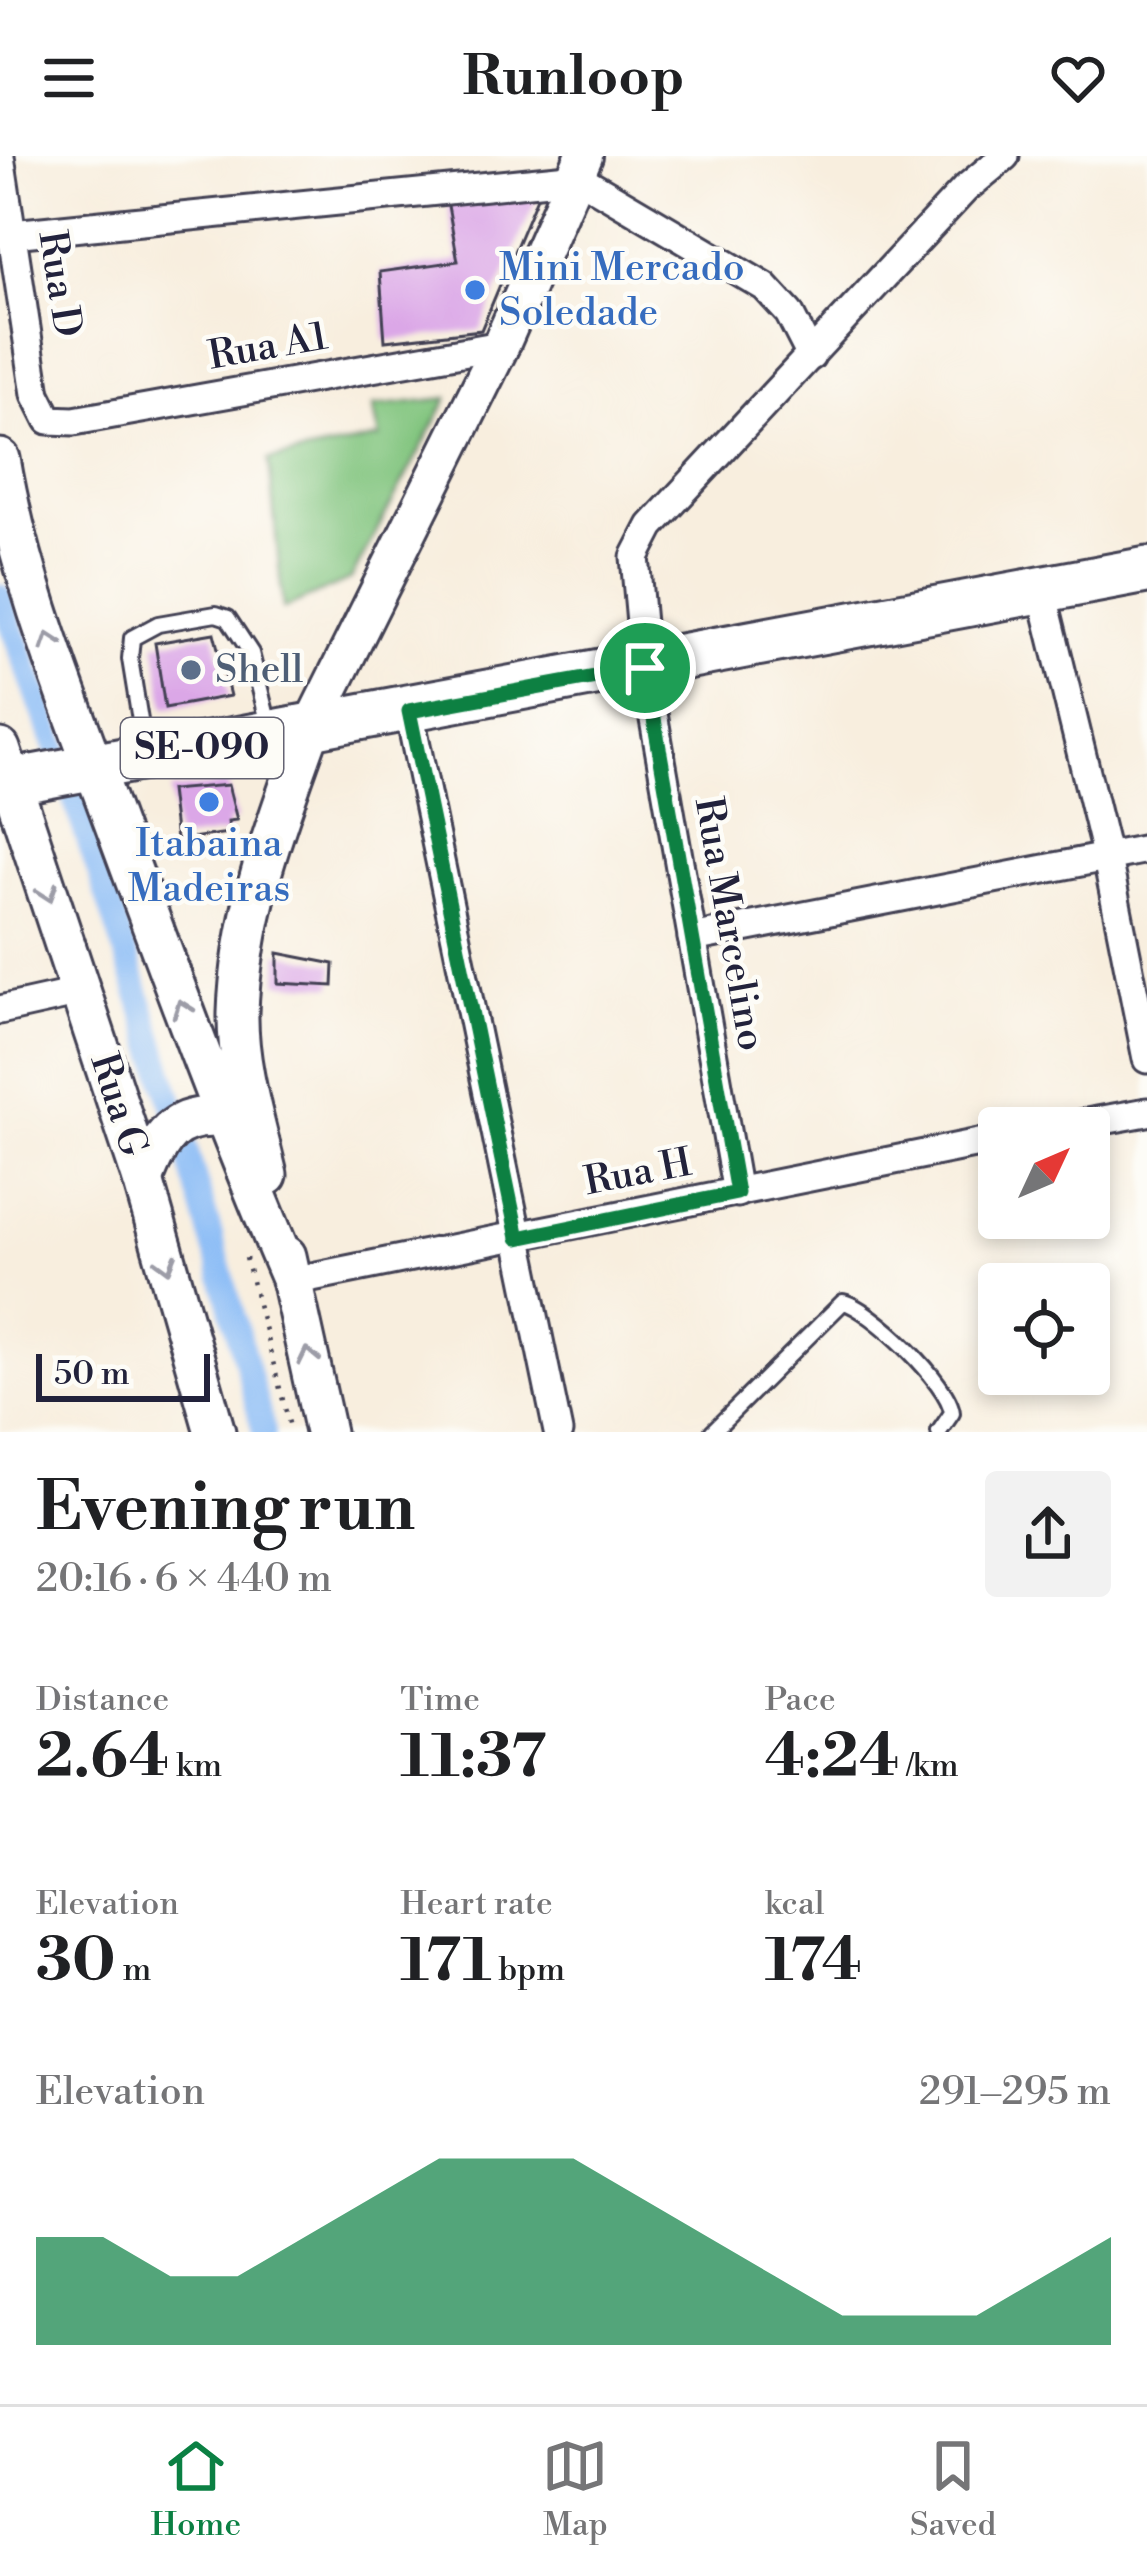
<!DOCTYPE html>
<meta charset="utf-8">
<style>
:root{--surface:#fff;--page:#f2f2f2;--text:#202124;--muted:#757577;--line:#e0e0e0;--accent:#0b8043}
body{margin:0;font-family:"Libre Bodoni",serif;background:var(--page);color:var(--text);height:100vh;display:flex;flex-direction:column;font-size:45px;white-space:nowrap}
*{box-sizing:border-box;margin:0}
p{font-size:39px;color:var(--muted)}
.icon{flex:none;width:66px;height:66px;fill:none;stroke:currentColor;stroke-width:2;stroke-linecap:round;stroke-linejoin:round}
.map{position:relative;height:1276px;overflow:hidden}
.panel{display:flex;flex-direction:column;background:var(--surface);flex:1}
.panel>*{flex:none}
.needle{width:78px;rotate:46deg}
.tools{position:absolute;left:978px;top:951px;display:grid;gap:24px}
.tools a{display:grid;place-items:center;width:132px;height:132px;border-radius:12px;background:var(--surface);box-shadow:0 6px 18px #0003;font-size:60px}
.scale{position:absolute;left:36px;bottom:30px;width:174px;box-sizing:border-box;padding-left:12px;border:6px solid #22223b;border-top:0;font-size:33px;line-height:42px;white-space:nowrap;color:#22223b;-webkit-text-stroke:9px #fdfcf7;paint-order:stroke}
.pin{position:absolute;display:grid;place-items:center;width:102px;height:102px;color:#fff;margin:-51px;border:6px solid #fff;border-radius:50%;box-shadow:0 3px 12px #0007}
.round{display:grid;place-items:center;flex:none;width:126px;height:126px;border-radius:12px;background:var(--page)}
.headline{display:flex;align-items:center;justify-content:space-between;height:204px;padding:0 36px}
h1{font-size:66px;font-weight:700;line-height:90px}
.metrics{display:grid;grid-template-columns:repeat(3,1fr);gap:18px;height:204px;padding:12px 36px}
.metrics div{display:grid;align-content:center}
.metrics b{font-size:60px;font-weight:700}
.metrics small{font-size:33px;font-weight:400}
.metrics p{font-size:33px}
.chart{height:336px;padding:24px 36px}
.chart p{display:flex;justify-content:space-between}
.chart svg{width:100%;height:216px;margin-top:12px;fill:var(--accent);opacity:.7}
header{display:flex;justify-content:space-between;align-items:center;height:156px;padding:0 36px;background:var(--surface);font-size:54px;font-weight:700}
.dock{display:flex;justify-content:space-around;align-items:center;height:168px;border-top:3px solid var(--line);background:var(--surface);font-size:33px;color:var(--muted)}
.dock a{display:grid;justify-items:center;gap:6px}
.dock .selected{color:var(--accent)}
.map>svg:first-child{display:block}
</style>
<header><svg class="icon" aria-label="menu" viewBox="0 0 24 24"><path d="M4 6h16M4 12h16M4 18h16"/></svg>Runloop<svg class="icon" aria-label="heart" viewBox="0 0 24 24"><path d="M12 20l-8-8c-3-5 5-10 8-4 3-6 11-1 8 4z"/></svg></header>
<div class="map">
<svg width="1147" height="1276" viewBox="0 0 1147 1276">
<rect width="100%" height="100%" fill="#fdfcf7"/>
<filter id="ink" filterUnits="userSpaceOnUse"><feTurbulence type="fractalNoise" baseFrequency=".00833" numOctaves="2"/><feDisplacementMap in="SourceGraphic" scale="24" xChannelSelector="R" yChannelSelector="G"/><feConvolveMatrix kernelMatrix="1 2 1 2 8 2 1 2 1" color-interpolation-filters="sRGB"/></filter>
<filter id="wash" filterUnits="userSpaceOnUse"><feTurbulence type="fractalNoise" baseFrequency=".004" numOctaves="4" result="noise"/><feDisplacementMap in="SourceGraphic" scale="48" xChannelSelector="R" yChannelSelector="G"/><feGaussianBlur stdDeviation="2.7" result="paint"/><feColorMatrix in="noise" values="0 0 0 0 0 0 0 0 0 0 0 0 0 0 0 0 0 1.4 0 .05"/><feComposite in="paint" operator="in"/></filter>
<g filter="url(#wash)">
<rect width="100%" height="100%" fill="#f8eede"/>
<!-- green -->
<polygon fill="#82c57f" stroke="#52745d" stroke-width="3" points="448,242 351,423 283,453 269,304 380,282 373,250"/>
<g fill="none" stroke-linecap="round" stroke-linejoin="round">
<!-- canal -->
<path stroke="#89bbf6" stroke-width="24" d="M0,440C105,714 191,992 264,1276"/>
</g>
<g id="blocks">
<!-- building -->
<g fill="#dba7e7">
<polygon points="540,34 481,174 385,185 380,116 458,105 447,44"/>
<polygon points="214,477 230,540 165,552 155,487"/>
<polygon points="228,629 237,664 228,665 229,677 176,684 170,634"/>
<polygon points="278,797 334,808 333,830 278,827"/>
</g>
</g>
</g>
<g filter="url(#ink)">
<use href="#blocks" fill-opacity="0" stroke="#424153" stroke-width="3"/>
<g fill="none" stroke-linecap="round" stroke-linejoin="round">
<defs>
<g id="service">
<polyline points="145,595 130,503 132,482 158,468 216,458 228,462 251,497 269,569"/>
<path d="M712,1276L843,1146C871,1152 950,1228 952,1257L939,1276"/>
</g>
<g id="minor">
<polyline points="0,0 36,238 49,264 74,265 501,189"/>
<polyline points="12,78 578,21 765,131 789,157 811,200"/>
<polyline points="1042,436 1107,702 1147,903"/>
<polyline points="409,555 558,1276"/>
<polyline points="692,782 1147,693"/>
<polyline points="0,854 81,836"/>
<polyline points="1059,972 1147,956"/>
<polyline points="737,1037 645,512 635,401 651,370 965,33 1005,0"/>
<polyline points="292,1125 999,983"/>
</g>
<polyline id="tertiary" points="310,573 501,189 584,0"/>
<g id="secondary">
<path d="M0,303C20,424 69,543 111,658C169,815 226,971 292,1125"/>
<polyline points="0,593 143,1024 215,1276"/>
<path d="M267,1019C255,966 237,911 238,857C241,756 277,666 310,573"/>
<path d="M143,1024C159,982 174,956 223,962"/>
<polyline points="286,1100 325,1276"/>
</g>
<polyline id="primary" points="0,628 1147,414"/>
</defs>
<!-- service casing -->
<use href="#service" stroke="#424153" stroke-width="20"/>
<!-- minor casing -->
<use href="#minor" stroke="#424153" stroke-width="33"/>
<!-- tertiary casing -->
<use href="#tertiary" stroke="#424153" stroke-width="42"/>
<!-- secondary casing -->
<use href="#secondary" stroke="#424153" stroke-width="45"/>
<!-- primary casing -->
<use href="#primary" stroke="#424153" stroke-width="51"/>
<!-- path -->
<polyline stroke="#424153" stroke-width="4.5" stroke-dasharray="3 9" stroke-linecap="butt" points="246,1102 290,1271"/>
<!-- service -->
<use href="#service" stroke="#fff" stroke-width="14"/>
<!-- minor -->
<use href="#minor" stroke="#fff" stroke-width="27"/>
<!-- tertiary -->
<use href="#tertiary" stroke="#fff" stroke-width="36"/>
<!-- secondary -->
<use href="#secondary" stroke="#fff" stroke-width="39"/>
<!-- primary -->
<use href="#primary" stroke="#fff" stroke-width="45"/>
</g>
<!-- one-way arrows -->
<defs><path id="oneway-chevron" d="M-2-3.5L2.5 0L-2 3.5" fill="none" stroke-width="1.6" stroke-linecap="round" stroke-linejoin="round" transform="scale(3)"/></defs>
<g stroke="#9c9ca7">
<use href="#oneway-chevron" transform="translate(50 485) rotate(-109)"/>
<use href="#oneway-chevron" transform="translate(48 737) rotate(71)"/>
<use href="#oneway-chevron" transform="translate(182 852) rotate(-110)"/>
<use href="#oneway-chevron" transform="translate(167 1108) rotate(74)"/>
<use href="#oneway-chevron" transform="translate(308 1200) rotate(-102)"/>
</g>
</g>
<g fill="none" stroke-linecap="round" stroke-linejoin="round" filter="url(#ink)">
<defs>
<polygon id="route" points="645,512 737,1037 518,1082 409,555"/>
</defs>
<!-- route casing -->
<use href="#route" stroke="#fff" stroke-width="24"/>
<!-- route -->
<use href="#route" stroke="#0b8043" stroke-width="15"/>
</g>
<!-- markers -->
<g fill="#3f7fe0" stroke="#fdfcf7" stroke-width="4.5">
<circle cx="475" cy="134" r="12"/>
<circle cx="209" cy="646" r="12"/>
</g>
<circle fill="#5c6f8a" stroke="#fdfcf7" stroke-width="4.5" cx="191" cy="514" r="12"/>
<g text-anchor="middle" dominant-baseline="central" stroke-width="9" stroke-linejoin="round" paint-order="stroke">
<!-- shield labels -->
<rect fill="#fdfcf7" stroke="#646373" stroke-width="3" x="121" y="562" width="162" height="60" rx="9"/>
<g font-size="36" font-weight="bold" fill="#22223b">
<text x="202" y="592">SE-090</text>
</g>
<!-- shop labels -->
<g font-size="39" fill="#366cbe" stroke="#fdfcf7" text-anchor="start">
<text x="499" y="112">Mini Mercado<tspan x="499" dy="45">Soledade</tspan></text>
<text x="209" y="688" text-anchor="middle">Itabaina<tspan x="209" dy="45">Madeiras</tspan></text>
</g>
<!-- street labels -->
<g font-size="39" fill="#22223b" stroke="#fdfcf7">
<text transform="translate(59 128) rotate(81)">Rua D</text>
<text transform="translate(268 191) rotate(-10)">Rua A1</text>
<text transform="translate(729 768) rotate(80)">Rua Marcelino</text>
<text transform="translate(118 949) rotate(72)">Rua G</text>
<text transform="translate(638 1017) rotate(-11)">Rua H</text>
</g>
<!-- service labels -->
<g font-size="39" fill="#4e5e75" stroke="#fdfcf7" text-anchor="start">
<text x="215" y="514">Shell</text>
</g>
</g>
</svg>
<div class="tools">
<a><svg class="needle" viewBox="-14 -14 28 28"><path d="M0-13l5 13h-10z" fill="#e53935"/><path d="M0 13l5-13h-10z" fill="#757577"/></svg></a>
<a><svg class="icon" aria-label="locate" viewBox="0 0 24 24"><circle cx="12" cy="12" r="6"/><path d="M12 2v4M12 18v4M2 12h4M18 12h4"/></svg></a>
</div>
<div class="scale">50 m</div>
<div class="pin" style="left:645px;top:512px;background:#1e9e55"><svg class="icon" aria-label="arrive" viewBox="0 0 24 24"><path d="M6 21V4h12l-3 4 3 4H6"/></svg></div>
</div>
<section class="panel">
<div class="headline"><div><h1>Evening run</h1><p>20:16 · 6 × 440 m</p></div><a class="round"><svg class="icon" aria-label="share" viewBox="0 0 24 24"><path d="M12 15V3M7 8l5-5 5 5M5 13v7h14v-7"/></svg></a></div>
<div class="metrics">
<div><p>Distance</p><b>2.64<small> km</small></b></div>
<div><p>Time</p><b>11:37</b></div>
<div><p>Pace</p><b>4:24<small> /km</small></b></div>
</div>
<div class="metrics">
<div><p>Elevation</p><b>30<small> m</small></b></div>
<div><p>Heart rate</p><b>171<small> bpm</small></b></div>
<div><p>kcal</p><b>174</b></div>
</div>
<div class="chart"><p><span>Elevation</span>291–295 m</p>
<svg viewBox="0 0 160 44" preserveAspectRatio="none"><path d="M0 44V22L10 22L20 30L30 30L40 22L50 14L60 6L70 6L80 6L90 14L100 22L110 30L120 38L130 38L140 38L150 30L160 22V44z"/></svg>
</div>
</section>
<nav class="dock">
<a class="selected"><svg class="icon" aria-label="home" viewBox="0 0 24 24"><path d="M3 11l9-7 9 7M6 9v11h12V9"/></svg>Home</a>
<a><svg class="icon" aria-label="map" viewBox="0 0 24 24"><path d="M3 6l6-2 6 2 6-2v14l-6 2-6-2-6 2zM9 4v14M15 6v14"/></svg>Map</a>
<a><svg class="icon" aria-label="saved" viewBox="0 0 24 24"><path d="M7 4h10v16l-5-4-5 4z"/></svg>Saved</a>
</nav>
